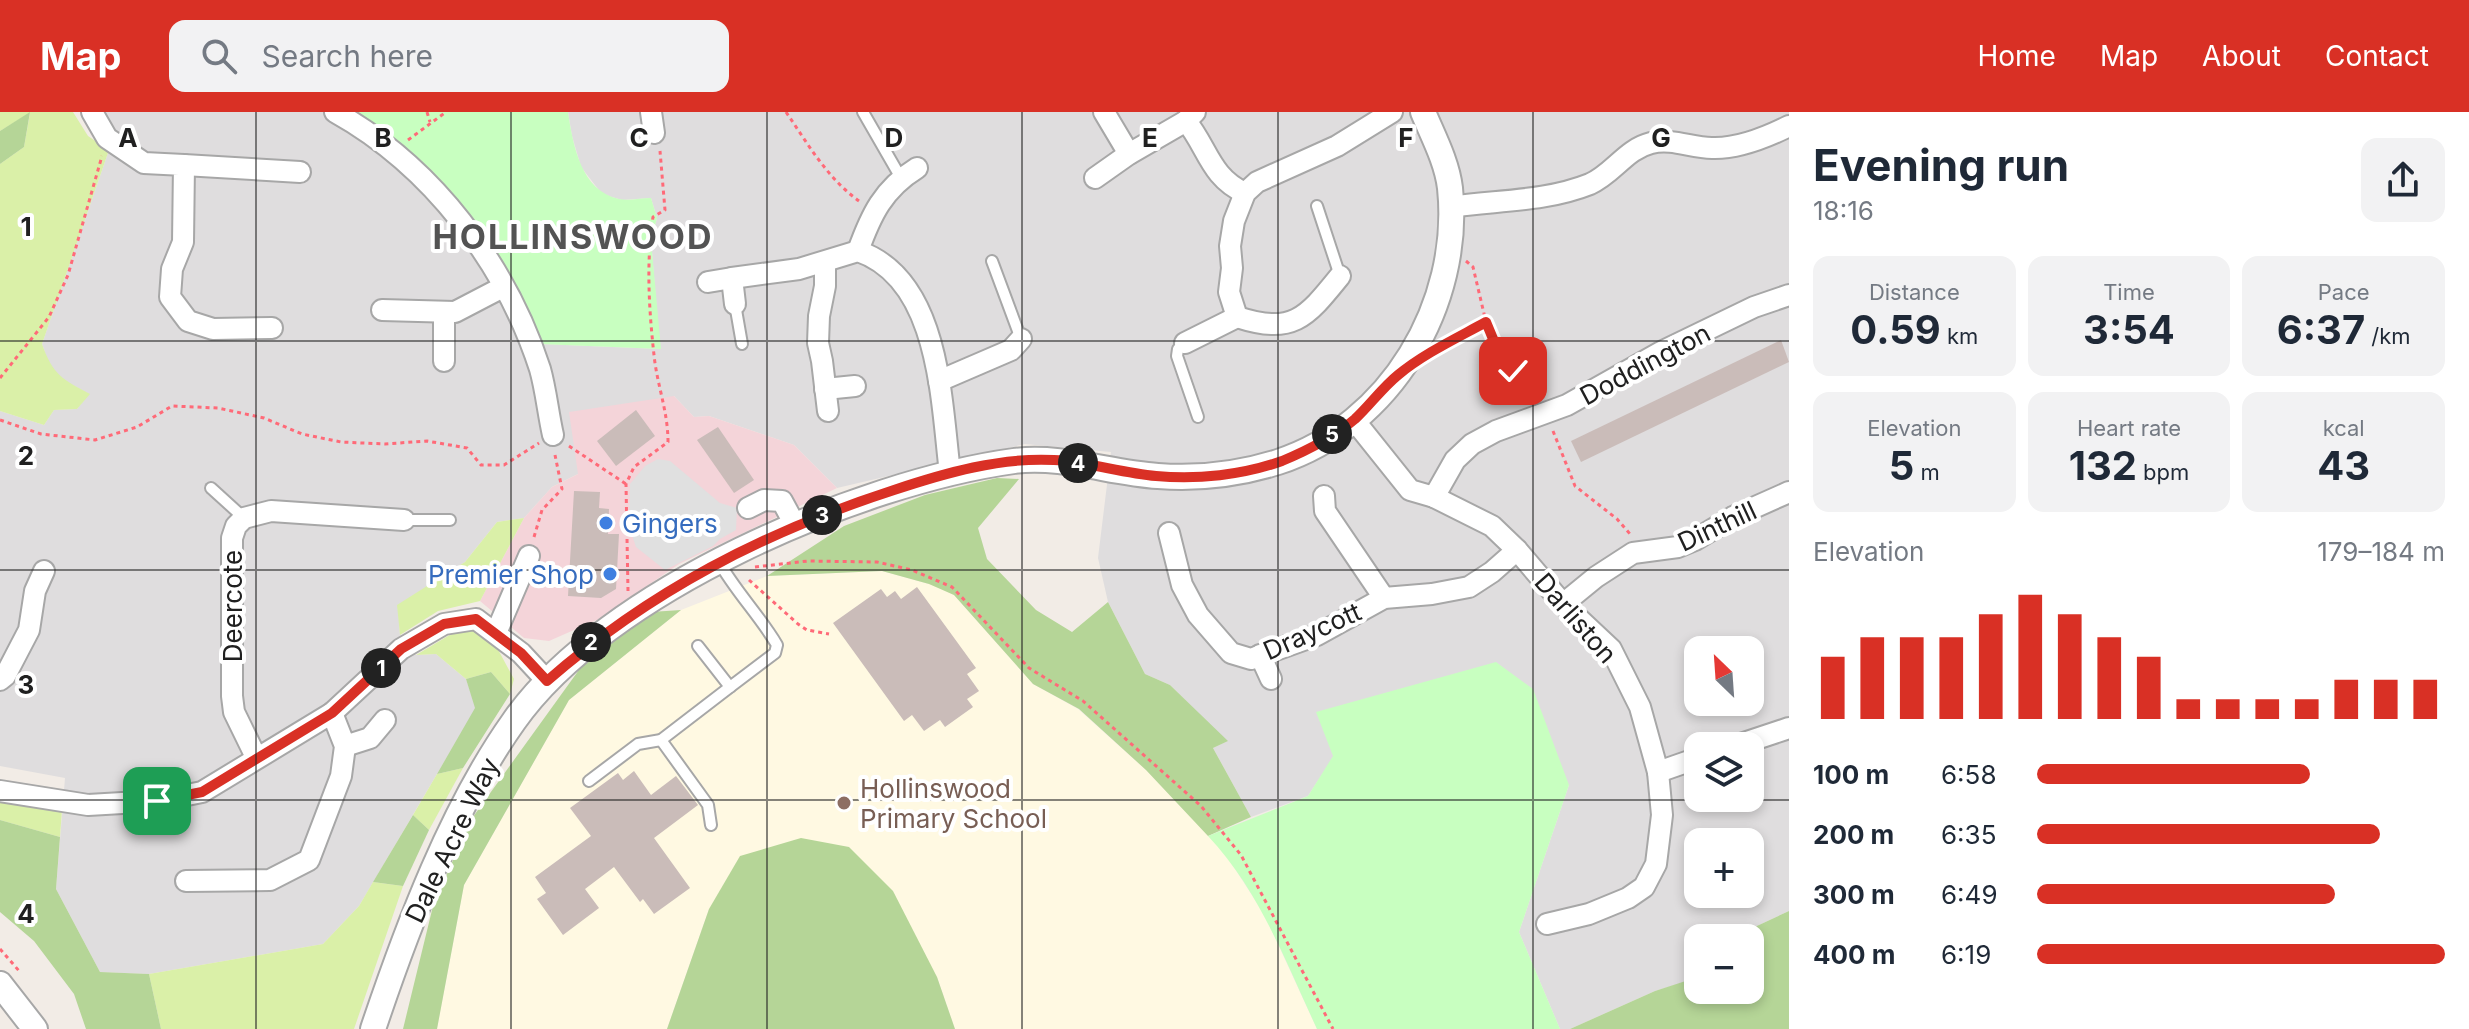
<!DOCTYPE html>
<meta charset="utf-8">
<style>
:root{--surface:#fff;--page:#f2f2f3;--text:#1f2937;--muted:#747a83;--accent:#d93025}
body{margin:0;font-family:Inter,sans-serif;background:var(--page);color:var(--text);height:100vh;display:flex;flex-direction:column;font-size:30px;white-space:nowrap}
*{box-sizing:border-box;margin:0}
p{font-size:26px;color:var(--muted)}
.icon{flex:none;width:44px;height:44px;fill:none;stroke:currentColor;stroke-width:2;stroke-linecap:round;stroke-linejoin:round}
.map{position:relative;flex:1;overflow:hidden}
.side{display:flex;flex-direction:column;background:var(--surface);width:680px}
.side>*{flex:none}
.needle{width:52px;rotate:335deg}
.fabs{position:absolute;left:1684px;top:524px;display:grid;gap:16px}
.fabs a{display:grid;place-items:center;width:80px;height:80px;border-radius:16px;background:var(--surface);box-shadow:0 4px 12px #0003;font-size:40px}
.pin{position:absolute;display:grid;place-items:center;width:68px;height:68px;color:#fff;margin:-34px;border-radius:16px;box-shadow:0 4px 12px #0006}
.km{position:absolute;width:40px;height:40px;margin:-20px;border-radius:50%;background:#222;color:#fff;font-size:22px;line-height:40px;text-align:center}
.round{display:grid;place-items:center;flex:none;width:84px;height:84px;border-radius:16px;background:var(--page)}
.overview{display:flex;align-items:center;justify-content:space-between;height:136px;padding:0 24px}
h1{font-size:44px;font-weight:700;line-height:60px}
.stats{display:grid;grid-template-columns:repeat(3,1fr);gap:12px;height:136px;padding:8px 24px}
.stats div{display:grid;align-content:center;border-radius:16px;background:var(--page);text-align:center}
.stats b{font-size:40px;font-weight:700}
.stats small{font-size:22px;font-weight:400}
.stats p{font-size:22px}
.chart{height:224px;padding:16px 24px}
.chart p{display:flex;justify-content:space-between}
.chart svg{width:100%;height:144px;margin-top:8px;stroke:var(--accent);stroke-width:6}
ul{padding:0 24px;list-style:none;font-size:26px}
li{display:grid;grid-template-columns:128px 96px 1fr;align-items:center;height:60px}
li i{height:20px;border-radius:10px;background:var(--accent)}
header{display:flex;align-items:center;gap:48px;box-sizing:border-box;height:112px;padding:0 40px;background:var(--accent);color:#fff}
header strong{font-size:38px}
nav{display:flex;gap:44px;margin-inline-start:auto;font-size:28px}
.search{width:560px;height:72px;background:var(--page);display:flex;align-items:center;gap:20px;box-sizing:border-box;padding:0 28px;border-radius:16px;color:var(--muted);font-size:30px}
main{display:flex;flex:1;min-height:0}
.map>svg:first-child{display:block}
</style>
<header>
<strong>Map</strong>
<div class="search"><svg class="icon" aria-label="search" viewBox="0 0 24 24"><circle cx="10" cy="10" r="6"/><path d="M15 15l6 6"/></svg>Search here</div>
<nav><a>Home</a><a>Map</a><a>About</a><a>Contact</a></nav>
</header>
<main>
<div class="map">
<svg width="1789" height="917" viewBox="0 0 1789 917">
<rect width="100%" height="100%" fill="#f2ece6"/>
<!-- residential -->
<path fill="#dfddde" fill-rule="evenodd" d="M97,0H344L401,40L541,232L660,237L651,128L657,106L651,86L622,88L602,82L581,55L572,24L568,0H1789V799L1746,819L1738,826H1698V865L1696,867L1655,879L1570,917H1560L1519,820L1569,673L1317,600L1334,644L1308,684L1251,705L1213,636L1227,629L1170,573L1145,562L1108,490L1098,446L1111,340L1025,332L837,376L794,333L709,304L694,305L674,284L578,362L552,375L524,406L497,410L465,450L398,494L400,523L416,543L436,542L466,567L476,596L359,794L323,832L149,862L100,860L56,777L65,666L0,654V299L44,313L54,298L77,297L89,282L63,268L50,255L42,232L109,38ZM1698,538H1750V590H1698ZM1698,634H1750V686H1698ZM1698,730H1750V782H1698Z"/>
<!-- commercial -->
<polygon fill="#f4d4d9" points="674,284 694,305 709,304 794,333 837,376 679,452 599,507 549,529 524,526 480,489 524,406 552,375 578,362 569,300"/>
<!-- education -->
<polygon fill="#fff9e2" points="882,459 936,474 954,483 1033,572 1078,597 1146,658 1224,740 1264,802 1317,917 955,917 937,865 709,797 667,917 437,917 464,773 569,588 681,498 767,464"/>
<!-- grass -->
<g fill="#daf0a8">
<path d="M0,0H73L88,24L109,38L42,232C53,263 62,267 90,282L77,297L54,298L44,313L0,299V52L24,35L30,1L0,19Z"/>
<polygon points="524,406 480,489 438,499 400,523 397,493 465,450 497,410"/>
<polygon points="475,518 495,532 514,567 510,582 491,560 466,567 436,542 416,543 453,521"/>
<polygon points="463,656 429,718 413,703 437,662"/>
<polygon points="0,684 62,698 60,725 0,708"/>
<polygon points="373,770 403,774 354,917 161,917 149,862 323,832 359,794"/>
</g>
<!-- forest -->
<g fill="#b5d597">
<polygon points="30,0 24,35 0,52 0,19"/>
<polygon points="997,366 1019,367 978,416 987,447 1036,498 1072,520 1108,490 1145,562 1170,573 1228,629 1213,636 1251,705 1208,724 1146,658 1079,597 1033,572 954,483 929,472 882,459 767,464 844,414 925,383"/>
<polygon points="681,498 569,588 464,773 437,917 403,917 433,794 470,709 589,544 651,500"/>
<polygon points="491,560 510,582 463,656 437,662 475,596 466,567"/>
<polygon points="413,703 429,718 403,774 373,770"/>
<polygon points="0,708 60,725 56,777 100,860 149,862 161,917 86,917 74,882 34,829 0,800"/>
<polygon points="801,726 849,735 893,779 937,865 955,917 667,917 709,797 740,744"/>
<polygon points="1789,799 1789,917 1570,917 1655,879 1698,865 1698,878 1750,878 1750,826 1738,826 1746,819"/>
</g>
<!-- park -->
<g fill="#c8ffc0">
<path d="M344,0H568C573,33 581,79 619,87C629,89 641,86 651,86L657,106L651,128L661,237L540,232L496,141Z"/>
<path d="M1496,550L1533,577L1569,673L1519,820L1560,917H1317C1286,850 1259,778 1208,724L1308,684L1333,644L1316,600Z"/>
</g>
<!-- parking -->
<polygon fill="#e0e0e0" points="658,347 670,349 720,391 737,396 736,418 720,427 713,434 665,458 636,435 629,414 630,372 645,354"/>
<!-- building -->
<g fill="#cabcb9">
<polygon points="1781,228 1789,250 1581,350 1571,329"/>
<polygon points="636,298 655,324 616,354 597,329"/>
<polygon points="718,315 754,368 734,381 697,328"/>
<polygon points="574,379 600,380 599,396 609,397 608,422 619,422 616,477 601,486 568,484"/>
<polygon points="917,475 976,556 967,562 979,579 967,587 973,595 945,615 940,608 924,619 912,603 904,609 833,511 881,477 887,485 895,479 901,487"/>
<polygon points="634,659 651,683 676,664 698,693 654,726 690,776 654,802 643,787 640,790 614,755 585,777 599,796 563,823 537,787 546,781 535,765 591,724 570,696 618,661 623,668"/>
</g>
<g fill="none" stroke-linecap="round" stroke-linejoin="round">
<defs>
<g id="service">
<polyline points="863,0 901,66"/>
<polyline points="1317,94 1340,164"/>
<polyline points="992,149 1021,227"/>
<polyline points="735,192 742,232"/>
<polyline points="1185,231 1178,237 1177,244 1198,305"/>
<polyline points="211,376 244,406"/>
<polyline points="404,408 450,408"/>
<path d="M698,534L730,575L775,541L777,533C760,504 736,480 719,450"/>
<polyline points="661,628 708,693 711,713"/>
<polyline points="589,669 638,632 661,628 730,575"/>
</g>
<g id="minor">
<polyline points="92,0 107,26 144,51 184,53 183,130 172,157 170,185 188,209 213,217 272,216"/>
<path d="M335,0C432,54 506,152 540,257C546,278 548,301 553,323"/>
<polyline points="651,0 654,21"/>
<polyline points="1104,0 1129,42"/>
<path d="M1195,0L1186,9C1208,36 1210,65 1245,81"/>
<polyline points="184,53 300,60"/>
<polyline points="1095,66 1129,42 1186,9"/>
<path d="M1450,95C1497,88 1545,90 1590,72C1613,62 1626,37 1651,31C1673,26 1691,36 1712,36C1737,37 1767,25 1789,14"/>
<path d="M858,139C871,103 883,77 917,56"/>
<polyline points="825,150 825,174 819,204 818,231 822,249 828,299"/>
<path d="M1340,164C1306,206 1293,223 1237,205L1229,180L1232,156L1230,134L1234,109L1245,81L1257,70L1337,34L1392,0"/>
<path d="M732,166L799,157L858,139C940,167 941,288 950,361"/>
<polyline points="708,170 732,166 735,192"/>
<polyline points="382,198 455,200 503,175"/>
<polyline points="444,200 444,249"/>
<polyline points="1185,231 1237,205"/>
<polyline points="939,269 1011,238 1021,227"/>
<polyline points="825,277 855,274"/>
<polyline points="1354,308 1410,378 1434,385 1492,414 1517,438 1563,492 1611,537 1640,595 1658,660 1662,703 1656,752 1644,775 1628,786 1589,802 1547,812"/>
<polyline points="1324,384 1325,399 1384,486"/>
<polyline points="1434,385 1455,348 1472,332 1496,319 1567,293 1661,240 1754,195 1789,183"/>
<polyline points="748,396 764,388 782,389 795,413"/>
<polyline points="1169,421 1182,473 1198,503 1231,541 1251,547 1317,523 1384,486 1432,482 1469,475 1492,460 1517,438"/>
<polyline points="1563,492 1596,465 1633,441 1678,435 1695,428 1733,405 1789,380"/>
<polyline points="496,521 529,444"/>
<polyline points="1260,543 1271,567"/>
<polyline points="0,568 5,564 29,518 35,479 44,459"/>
<polyline points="345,634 370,626 385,608"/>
<polyline points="1735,634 1789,616"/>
<polyline points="256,645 234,600 232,584 232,426 236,414 244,406 271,399 404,408"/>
<polyline points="1658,660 1698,646"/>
<polyline points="0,679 88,693 157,689 202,680 332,601 401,537 444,512 476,507 521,541 547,569"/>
<polyline points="186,769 270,768 309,748 341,664 345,634 332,601"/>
</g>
<g id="tertiary">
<polyline points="0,872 35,917"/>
<path d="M373,917C407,816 452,696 514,609C605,479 860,370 1014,349C1063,343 1110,361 1158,364C1199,367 1240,362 1278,350C1391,313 1462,192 1450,76C1447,50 1433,24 1423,0"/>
</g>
</defs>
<!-- service casing -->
<use href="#service" stroke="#a7a7a7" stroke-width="14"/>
<!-- minor casing -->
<use href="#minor" stroke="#a7a7a7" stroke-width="24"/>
<!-- tertiary casing -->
<use href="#tertiary" stroke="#a7a7a7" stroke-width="28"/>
<!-- path -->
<g stroke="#ff6a78" stroke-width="3" stroke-dasharray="4 4" stroke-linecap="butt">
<polyline points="427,0 430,10"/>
<path d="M786,0C808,32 827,66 859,89"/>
<polyline points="408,28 446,0"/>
<polyline points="1466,149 1473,155 1486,210 1496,234 1533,286"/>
<polyline points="1437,238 1486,210"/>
<polyline points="0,266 49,205 68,163 102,44"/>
<polyline points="0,308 41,322 95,328 137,315 172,294 218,296 264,306 302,322 341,330 385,332 427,329 467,336 481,353 504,353 539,331"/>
<polyline points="1553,319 1575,374 1617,407 1630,422"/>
<polyline points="569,334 626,372"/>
<polyline points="534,425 542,398 562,377 555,343"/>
<polyline points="755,455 808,449 877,450 912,458 952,475 1029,556 1083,589 1201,694 1241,743 1333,917"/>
<polyline points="749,468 798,512 807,518 829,522"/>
<path d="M628,479L626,372L634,355L668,330C668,299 657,273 654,243C649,198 646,150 653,105L665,98L660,39"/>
<polyline points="0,837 20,860"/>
</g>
<!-- service -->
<use href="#service" stroke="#fff" stroke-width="10"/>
<!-- minor -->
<use href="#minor" stroke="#fff" stroke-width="20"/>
<!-- tertiary -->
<use href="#tertiary" stroke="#fff" stroke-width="24"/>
</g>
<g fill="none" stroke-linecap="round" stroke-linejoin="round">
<defs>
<path id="route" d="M157,689L202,680L332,601L401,537L444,512L476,507L521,541L547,569C650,479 764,420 894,378C945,361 1001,345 1054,348C1088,350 1122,361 1156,364C1197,368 1243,363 1282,349C1306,339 1335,324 1355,307C1370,293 1382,276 1398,263C1423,242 1457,226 1486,210L1496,234L1513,259"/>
</defs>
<!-- route casing -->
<use href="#route" stroke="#fff" stroke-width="16"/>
<!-- route -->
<use href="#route" stroke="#d93025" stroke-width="10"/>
</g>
<!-- grid -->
<path fill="none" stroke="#202020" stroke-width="2" stroke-opacity="0.55" d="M256,0V917M511,0V917M767,0V917M1022,0V917M1278,0V917M1533,0V917M0,229H1789M0,458H1789M0,688H1789"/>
<!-- markers -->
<g fill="#3f7fe0" stroke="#fff" stroke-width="3">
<circle cx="606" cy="411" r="8"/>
<circle cx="610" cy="462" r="8"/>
</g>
<circle fill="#8d6e63" stroke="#fff" stroke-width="3" cx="844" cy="691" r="8"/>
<g text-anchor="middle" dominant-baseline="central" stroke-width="8" stroke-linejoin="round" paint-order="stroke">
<!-- street labels -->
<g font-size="26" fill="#202020" stroke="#fff">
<text transform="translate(1645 252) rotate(-28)">Doddington</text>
<text transform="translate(1717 414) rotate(-25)">Dinthill</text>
<text transform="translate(232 494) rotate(-90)">Deercote</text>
<text transform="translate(1576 506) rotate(49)">Darliston</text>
<text transform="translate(1312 519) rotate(-24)">Draycott</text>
<text transform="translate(452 728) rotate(-64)">Dale Acre Way</text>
</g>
<!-- shop labels -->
<g font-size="26" fill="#366cbe" stroke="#fff" text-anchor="start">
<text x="622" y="411">Gingers</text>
<text x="594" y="462" text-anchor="end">Premier Shop</text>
</g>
<!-- education labels -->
<g font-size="26" fill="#785e54" stroke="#fff" text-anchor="start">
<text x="860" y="676">Hollinswood<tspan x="860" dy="30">Primary School</tspan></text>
</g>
<!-- district labels -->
<g font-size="34" font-weight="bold" letter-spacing="2" fill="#535353" stroke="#fff">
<text x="573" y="124">HOLLINSWOOD</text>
</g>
</g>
<g font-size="26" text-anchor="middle" font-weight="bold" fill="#202020" stroke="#fff" stroke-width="8" stroke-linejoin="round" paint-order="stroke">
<text x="128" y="35">A</text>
<text x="383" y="35">B</text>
<text x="639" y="35">C</text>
<text x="894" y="35">D</text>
<text x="1150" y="35">E</text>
<text x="1406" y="35">F</text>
<text x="1661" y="35">G</text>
<text x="26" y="124">1</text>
<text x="26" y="353">2</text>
<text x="26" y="582">3</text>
<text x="26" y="811">4</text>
</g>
</svg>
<div class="fabs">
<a><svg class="needle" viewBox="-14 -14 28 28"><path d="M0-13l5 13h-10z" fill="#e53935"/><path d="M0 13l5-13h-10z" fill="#747a83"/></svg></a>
<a><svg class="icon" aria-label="layers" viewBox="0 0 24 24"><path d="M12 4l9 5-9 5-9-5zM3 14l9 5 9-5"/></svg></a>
<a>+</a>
<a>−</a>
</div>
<div class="pin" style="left:157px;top:689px;background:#1e9e55"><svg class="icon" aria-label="arrive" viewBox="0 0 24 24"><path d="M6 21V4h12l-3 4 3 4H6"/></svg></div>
<div class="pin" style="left:1513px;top:259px;background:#d93025"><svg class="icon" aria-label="check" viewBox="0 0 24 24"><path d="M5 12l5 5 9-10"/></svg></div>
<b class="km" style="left:381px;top:556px">1</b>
<b class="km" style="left:591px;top:530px">2</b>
<b class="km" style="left:822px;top:403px">3</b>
<b class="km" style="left:1078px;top:351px">4</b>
<b class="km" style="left:1332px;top:322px">5</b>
</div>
<section class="side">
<div class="overview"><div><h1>Evening run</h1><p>18:16</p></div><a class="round"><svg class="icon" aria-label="share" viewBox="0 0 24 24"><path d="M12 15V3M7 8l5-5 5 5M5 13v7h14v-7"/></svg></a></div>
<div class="stats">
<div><p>Distance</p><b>0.59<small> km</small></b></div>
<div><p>Time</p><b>3:54</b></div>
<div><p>Pace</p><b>6:37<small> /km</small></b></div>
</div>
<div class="stats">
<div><p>Elevation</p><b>5<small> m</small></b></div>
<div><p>Heart rate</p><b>132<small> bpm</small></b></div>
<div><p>kcal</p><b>43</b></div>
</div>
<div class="chart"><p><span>Elevation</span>179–184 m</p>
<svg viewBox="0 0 160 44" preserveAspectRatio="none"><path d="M5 44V25M15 44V19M25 44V19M35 44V19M45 44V12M55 44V6M65 44V12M75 44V19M85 44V25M95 44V38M105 44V38M115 44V38M125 44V38M135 44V32M145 44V32M155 44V32"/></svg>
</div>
<ul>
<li><b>100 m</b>6:58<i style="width:67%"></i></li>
<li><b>200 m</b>6:35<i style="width:84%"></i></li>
<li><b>300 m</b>6:49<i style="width:73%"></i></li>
<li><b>400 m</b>6:19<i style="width:100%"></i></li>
</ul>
</section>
</main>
